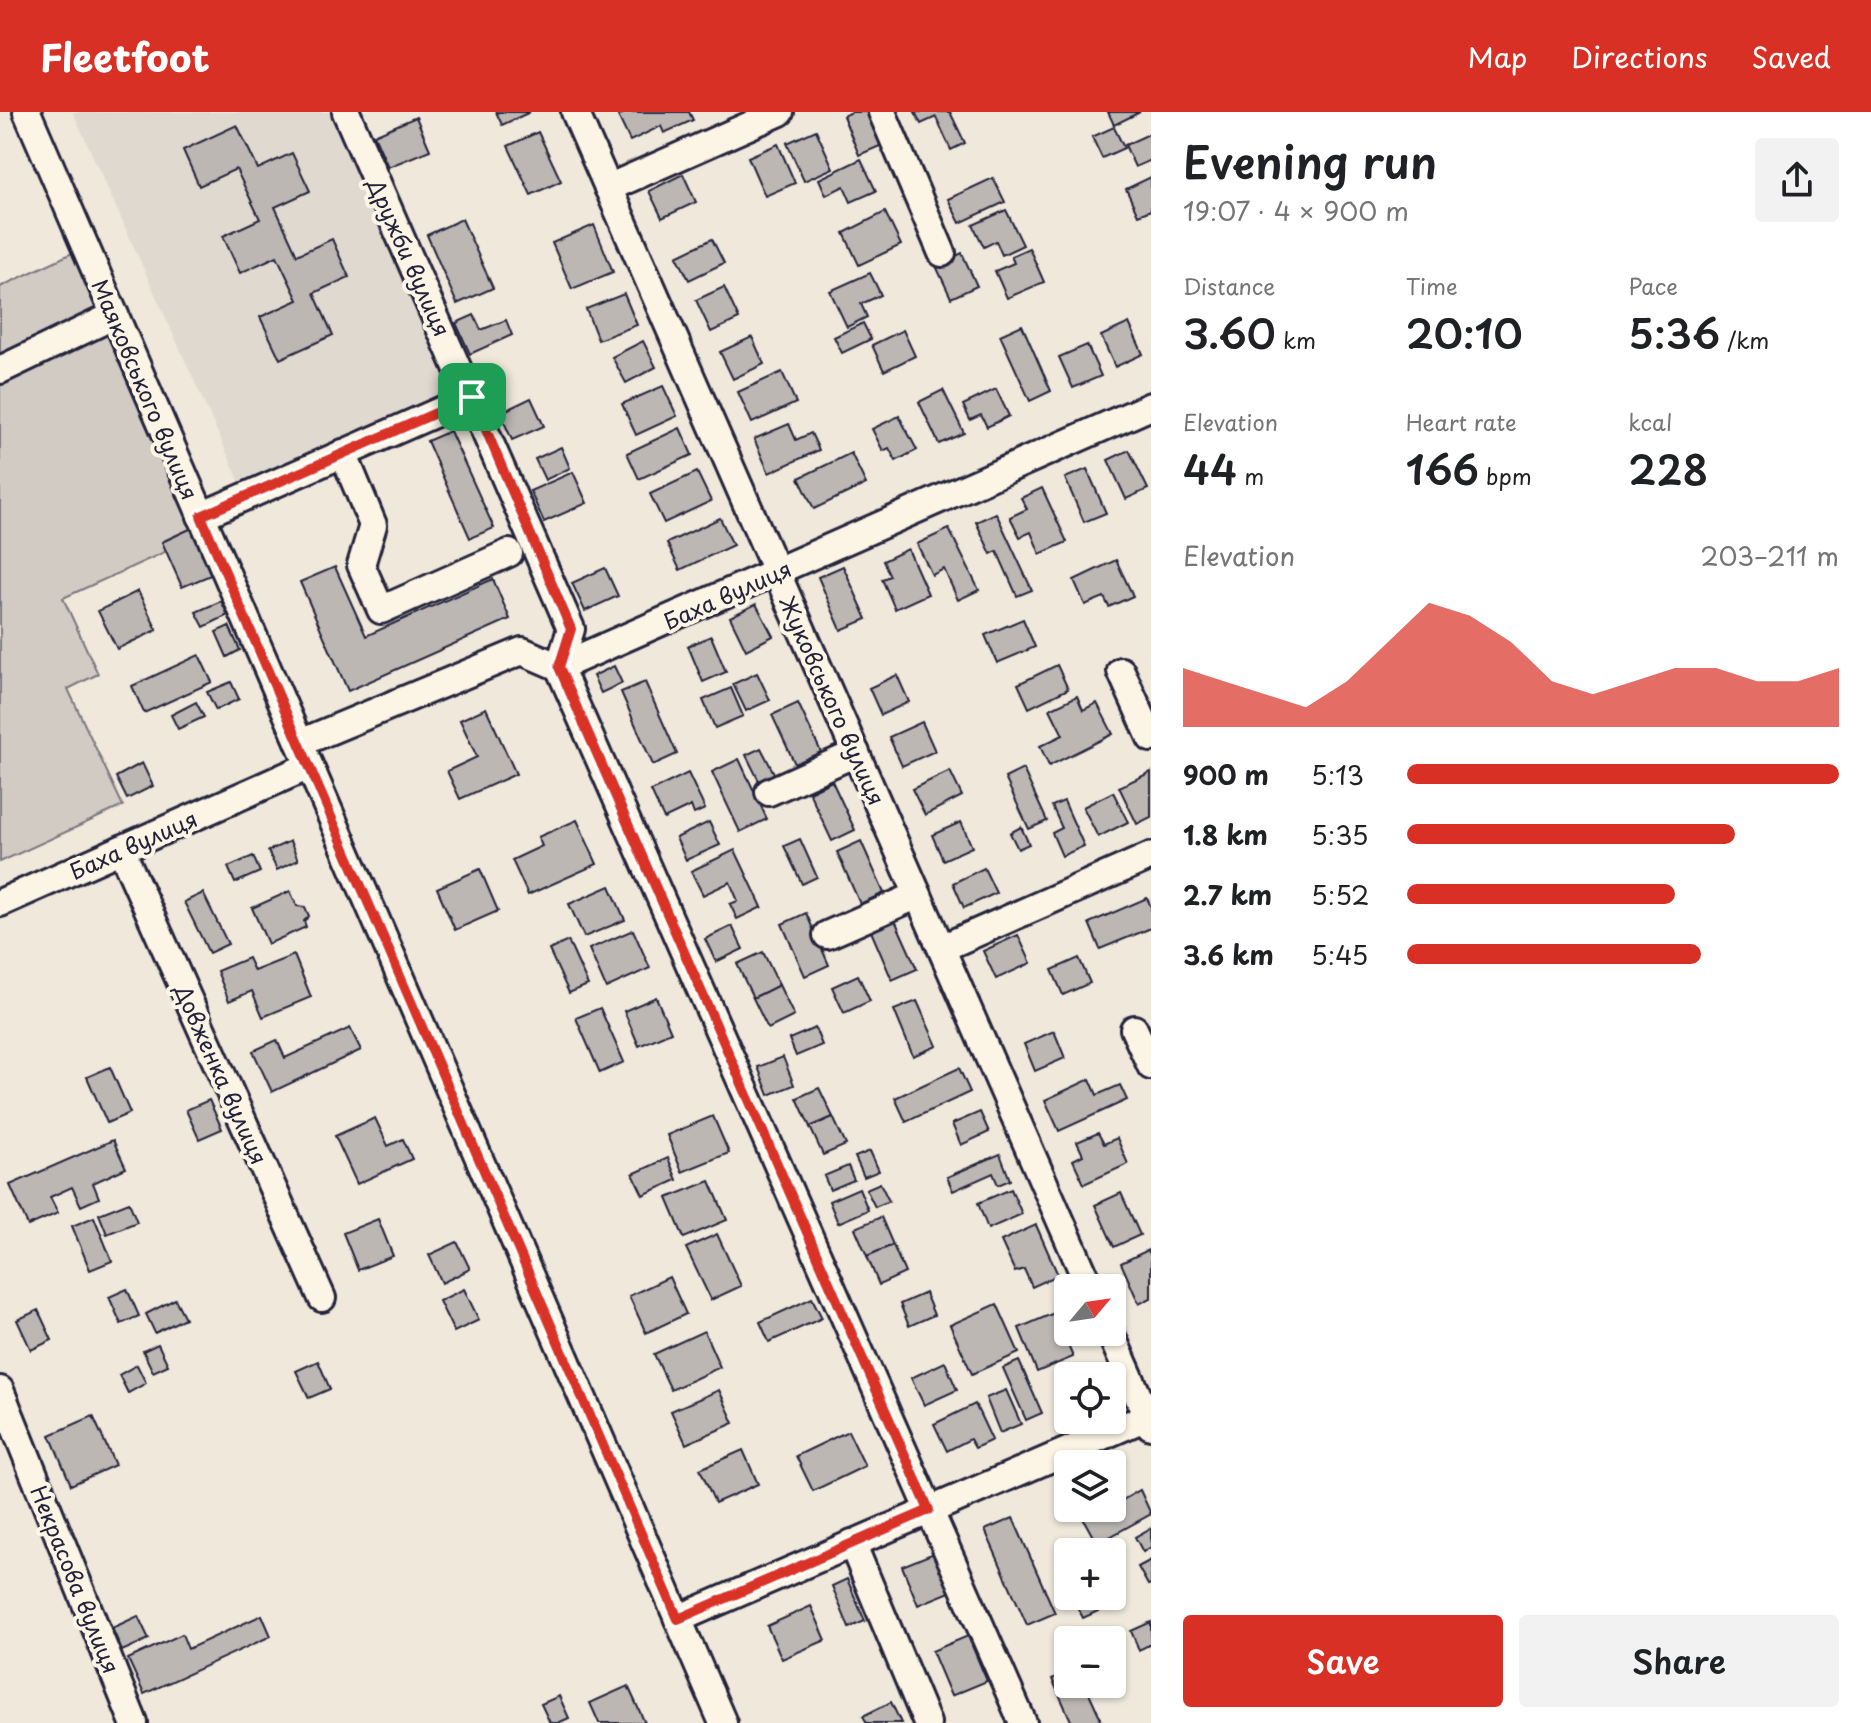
<!DOCTYPE html>
<meta charset="utf-8">
<style>
:root{--surface:#fff;--page:#f2f2f2;--text:#202124;--muted:#757577;--accent:#d93025}
body{margin:0;font-family:"Playpen Sans",sans-serif;background:var(--page);color:var(--text);height:100vh;display:flex;flex-direction:column;font-size:30px;white-space:nowrap}
*{box-sizing:border-box;margin:0}
p{font-size:26px;color:var(--muted)}
.icon{flex:none;width:44px;height:44px;fill:none;stroke:currentColor;stroke-width:2;stroke-linecap:round;stroke-linejoin:round}
.map{position:relative;flex:1;overflow:hidden}
.side{display:flex;flex-direction:column;background:var(--surface);width:720px}
.side>*{flex:none}
.needle{width:52px;rotate:61deg}
.tools{position:absolute;left:1054px;top:1162px;display:grid;gap:16px}
.tools a{display:grid;place-items:center;width:72px;height:72px;border-radius:8px;background:var(--surface);box-shadow:0 2px 6px #0004;font-size:40px}
.pin{position:absolute;display:grid;place-items:center;width:68px;height:68px;color:#fff;margin:-34px;border-radius:16px;box-shadow:0 4px 12px #0006}
.round{display:grid;place-items:center;flex:none;width:84px;height:84px;border-radius:8px;background:var(--page)}
.headline{display:flex;align-items:center;justify-content:space-between;height:136px;padding:0 32px}
h1{font-size:44px;font-weight:600;line-height:60px}
.metrics{display:grid;grid-template-columns:repeat(3,1fr);gap:12px;height:136px;padding:8px 32px}
.metrics div{display:grid;align-content:center}
.metrics b{font-size:40px;font-weight:600}
.metrics small{font-size:22px;font-weight:400}
.metrics p{font-size:22px}
.chart{height:224px;padding:16px 32px}
.chart p{display:flex;justify-content:space-between}
.chart svg{width:100%;height:144px;margin-top:8px;fill:var(--accent);opacity:.7}
.action{display:flex;gap:16px;margin-top:auto;padding:16px 32px}
.action a{flex:1;height:92px;border-radius:8px;background:var(--accent);color:#fff;font-size:32px;font-weight:600;line-height:92px;text-align:center}
.action a+a{background:var(--page);color:var(--text)}
ul{padding:0 32px;list-style:none;font-size:26px}
li{display:grid;grid-template-columns:128px 96px 1fr;align-items:center;height:60px}
li i{height:20px;border-radius:10px;background:var(--accent)}
header{display:flex;align-items:center;gap:48px;box-sizing:border-box;height:112px;padding:0 40px;background:var(--accent);color:#fff}
header strong{font-size:38px}
nav{display:flex;gap:44px;margin-inline-start:auto;font-size:28px}
main{display:flex;flex:1;min-height:0}
.map>svg:first-child{display:block}
</style>
<header>
<strong>Fleetfoot</strong>
<nav><a>Map</a><a>Directions</a><a>Saved</a></nav>
</header>
<main>
<div class="map">
<svg width="1151" height="1611" viewBox="0 0 1151 1611">
<rect width="100%" height="100%" fill="#efe8db"/>
<filter id="ink" filterUnits="userSpaceOnUse"><feTurbulence type="fractalNoise" baseFrequency=".0125" numOctaves="2"/><feDisplacementMap in="SourceGraphic" scale="16" xChannelSelector="R" yChannelSelector="G"/><feConvolveMatrix kernelMatrix="1 2 1 2 8 2 1 2 1" color-interpolation-filters="sRGB"/></filter>
<g filter="url(#ink)">
<!-- built -->
<polygon fill="#e0d9cf" points="73,0 339,0 465,281 244,379"/>
<!-- green -->
<polygon fill="#d1cbc3" stroke="#7a767f" stroke-width="2" points="72,141 192,416 163,429 167,439 63,486 98,562 68,577 123,694 0,750 0,175"/>
<!-- building -->
<g fill="#bcb7b3" stroke="#22223b" stroke-width="2">
<polygon points="496,0 530,0 502,13"/>
<polygon points="626,0 689,0 693,8 664,21 661,14 630,29 618,4"/>
<polygon points="852,0 874,0 887,31 859,43 843,4"/>
<polygon points="915,0 950,0 965,31 951,38 936,5 921,12"/>
<polygon points="1108,0 1140,0 1114,13"/>
<polygon points="416,5 430,38 388,55 374,23"/>
<polygon points="237,13 258,57 292,41 310,79 275,95 297,143 332,127 349,165 314,181 333,223 280,247 260,205 298,188 277,144 240,161 223,124 260,107 236,57 199,74 183,38"/>
<polygon points="1114,15 1124,36 1102,46 1092,25"/>
<polygon points="816,18 833,56 804,69 787,31"/>
<polygon points="538,20 561,69 531,83 508,34"/>
<polygon points="1151,21 1151,48 1135,55 1125,33"/>
<polygon points="778,32 795,71 765,84 748,45"/>
<polygon points="861,47 876,79 851,90 844,74 826,83 819,67"/>
<polygon points="683,62 696,90 662,106 649,79"/>
<polygon points="1151,65 1151,98 1138,103 1126,77"/>
<polygon points="993,66 1005,90 960,111 948,87"/>
<polygon points="1006,98 1023,133 1002,143 996,129 984,135 973,113"/>
<polygon points="885,100 901,133 859,153 844,121"/>
<polygon points="462,107 493,176 457,192 427,123"/>
<polygon points="594,113 613,160 572,177 552,131"/>
<polygon points="712,127 724,151 689,168 677,144"/>
<polygon points="1029,136 1044,170 1007,186 995,159 1014,151 1011,144"/>
<polygon points="962,141 977,174 951,186 936,154"/>
<polygon points="870,161 881,183 861,192 867,205 847,215 830,179"/>
<polygon points="724,175 739,207 711,220 696,188"/>
<polygon points="624,182 637,213 598,228 586,197"/>
<polygon points="474,203 481,218 506,208 512,223 470,242 456,211"/>
<polygon points="863,211 871,227 842,241 834,225"/>
<polygon points="1129,211 1143,242 1115,255 1101,224"/>
<polygon points="1022,213 1051,279 1030,289 1000,223"/>
<polygon points="903,218 915,244 884,259 872,233"/>
<polygon points="752,225 764,252 733,267 720,240"/>
<polygon points="643,229 656,255 626,271 612,245"/>
<polygon points="1087,233 1101,264 1073,276 1059,245"/>
<polygon points="782,260 796,291 752,311 738,280"/>
<polygon points="663,274 677,304 636,323 622,292"/>
<polygon points="996,277 1009,304 987,315 981,303 970,308 963,293"/>
<polygon points="943,278 964,321 939,332 919,290"/>
<polygon points="531,286 544,314 512,328 500,301"/>
<polygon points="899,304 917,338 896,349 889,336 883,339 872,317"/>
<polygon points="789,312 796,328 811,321 819,338 769,361 754,327"/>
<polygon points="680,316 692,343 639,367 627,341"/>
<polygon points="450,319 494,416 470,426 427,329"/>
<polygon points="561,335 570,356 545,368 535,347"/>
<polygon points="1129,338 1148,377 1126,387 1108,348"/>
<polygon points="851,341 866,372 814,397 799,366"/>
<polygon points="1087,357 1106,401 1084,410 1065,366"/>
<polygon points="573,360 587,391 544,410 530,379"/>
<polygon points="697,360 711,389 664,411 650,382"/>
<polygon points="1042,376 1067,430 1040,442 1031,420 1020,425 1010,405 1027,397 1021,386"/>
<polygon points="996,401 1032,478 1017,484 997,439 991,442 976,410"/>
<polygon points="720,406 733,433 680,458 667,431"/>
<polygon points="192,416 213,462 182,475 162,430"/>
<polygon points="949,417 979,478 958,488 944,457 932,463 917,432"/>
<polygon points="908,437 928,482 895,497 882,467 890,464 883,449"/>
<polygon points="1116,448 1133,484 1109,495 1104,485 1085,493 1074,468"/>
<polygon points="843,454 867,507 841,518 818,465"/>
<polygon points="335,455 366,524 493,467 510,507 348,579 300,470"/>
<polygon points="605,456 618,484 585,499 572,471"/>
<polygon points="138,479 157,518 117,537 98,499"/>
<polygon points="221,489 228,503 204,515 196,500"/>
<polygon points="756,492 773,524 746,538 730,505"/>
<polygon points="1023,507 1035,535 997,551 985,523"/>
<polygon points="229,514 240,538 227,545 216,520"/>
<polygon points="711,524 726,560 703,570 688,534"/>
<polygon points="199,543 212,570 144,601 132,574"/>
<polygon points="1057,553 1068,577 1029,596 1018,572"/>
<polygon points="614,554 622,571 601,581 593,564"/>
<polygon points="757,561 770,588 746,599 733,572"/>
<polygon points="897,563 909,590 881,603 869,576"/>
<polygon points="231,570 239,587 216,598 207,580"/>
<polygon points="645,570 677,642 653,653 621,580"/>
<polygon points="731,576 743,604 715,616 703,588"/>
<polygon points="1077,584 1083,598 1097,591 1113,622 1049,654 1040,634 1063,623 1050,597"/>
<polygon points="196,590 204,605 178,617 171,603"/>
<polygon points="798,591 821,640 795,652 772,603"/>
<polygon points="486,596 516,662 460,687 447,659 477,645 460,608"/>
<polygon points="922,610 935,639 902,654 889,625"/>
<polygon points="761,636 775,663 760,671 746,643"/>
<polygon points="739,647 767,707 740,720 712,660"/>
<polygon points="142,651 153,674 127,687 116,665"/>
<polygon points="1023,657 1047,709 1029,717 1005,666"/>
<polygon points="950,659 962,684 925,703 912,677"/>
<polygon points="1151,660 1151,705 1137,712 1119,675"/>
<polygon points="688,661 705,697 694,702 691,694 664,707 651,679"/>
<polygon points="832,669 855,718 832,729 809,680"/>
<polygon points="1113,680 1128,710 1098,725 1083,695"/>
<polygon points="1064,689 1084,734 1062,744 1052,721 1062,716 1052,694"/>
<polygon points="577,708 597,752 528,783 512,748 542,734 538,725"/>
<polygon points="709,710 720,733 686,748 676,726"/>
<polygon points="961,710 972,735 943,748 932,723"/>
<polygon points="1021,715 1029,732 1018,737 1010,721"/>
<polygon points="800,727 817,765 802,772 784,734"/>
<polygon points="290,729 298,748 277,758 268,739"/>
<polygon points="861,729 884,781 860,792 837,740"/>
<polygon points="735,738 762,795 737,807 730,792 738,789 730,770 703,783 691,759"/>
<polygon points="253,744 260,760 235,771 228,755"/>
<polygon points="984,756 996,781 964,796 953,771"/>
<polygon points="480,757 498,799 455,818 437,776"/>
<polygon points="610,774 625,808 584,825 569,792"/>
<polygon points="290,779 297,794 305,795 309,804 304,809 306,815 268,832 252,796"/>
<polygon points="203,781 228,832 209,841 184,790"/>
<polygon points="1147,786 1151,795 1151,816 1100,837 1089,811"/>
<polygon points="806,801 829,853 805,864 782,812"/>
<polygon points="894,806 917,857 892,868 870,817"/>
<polygon points="732,814 743,837 716,850 705,827"/>
<polygon points="633,818 650,856 606,876 589,837"/>
<polygon points="1018,823 1031,851 996,867 983,839"/>
<polygon points="568,829 588,873 569,881 549,838"/>
<polygon points="763,840 779,873 753,886 737,852"/>
<polygon points="294,843 311,885 263,905 252,879 229,889 217,859 248,846 254,859"/>
<polygon points="1079,846 1090,871 1063,883 1052,858"/>
<polygon points="858,863 870,889 844,901 832,875"/>
<polygon points="779,873 794,904 768,917 753,886"/>
<polygon points="656,885 671,920 639,934 624,899"/>
<polygon points="917,889 937,934 913,944 894,898"/>
<polygon points="600,896 624,950 600,961 576,906"/>
<polygon points="350,916 361,938 272,980 253,939 277,928 285,946"/>
<polygon points="815,916 822,933 796,944 789,927"/>
<polygon points="1054,919 1065,946 1035,959 1024,932"/>
<polygon points="783,945 794,973 769,983 758,955"/>
<polygon points="110,955 130,1001 107,1011 87,965"/>
<polygon points="959,956 970,980 906,1010 895,986"/>
<polygon points="1090,967 1097,983 1120,973 1127,988 1059,1019 1045,988"/>
<polygon points="819,976 833,1005 810,1015 797,986"/>
<polygon points="209,988 222,1017 199,1027 186,998"/>
<polygon points="980,1000 989,1020 961,1033 952,1012"/>
<polygon points="713,1004 729,1041 682,1060 667,1023"/>
<polygon points="833,1005 846,1033 823,1043 810,1015"/>
<polygon points="375,1006 388,1034 403,1027 412,1047 357,1072 335,1024"/>
<polygon points="1098,1021 1104,1032 1117,1026 1128,1052 1084,1072 1073,1048 1083,1043 1077,1030"/>
<polygon points="113,1028 126,1056 93,1071 99,1086 81,1094 72,1075 50,1085 58,1101 28,1114 10,1073"/>
<polygon points="870,1039 879,1059 864,1065 855,1045"/>
<polygon points="1000,1042 1010,1068 998,1073 993,1061 953,1079 947,1065"/>
<polygon points="668,1046 677,1068 643,1083 633,1062"/>
<polygon points="848,1054 854,1068 830,1078 824,1064"/>
<polygon points="710,1069 727,1108 684,1126 667,1086"/>
<polygon points="880,1071 889,1089 875,1095 866,1077"/>
<polygon points="859,1076 868,1098 838,1111 829,1089"/>
<polygon points="1011,1077 1022,1102 988,1117 978,1091"/>
<polygon points="1121,1081 1140,1123 1114,1135 1095,1093"/>
<polygon points="129,1090 137,1110 107,1122 99,1102"/>
<polygon points="94,1105 112,1149 90,1158 72,1114"/>
<polygon points="881,1105 893,1133 867,1144 855,1116"/>
<polygon points="378,1107 393,1144 358,1158 343,1121"/>
<polygon points="1036,1113 1058,1163 1032,1175 1024,1157 1015,1160 1001,1129"/>
<polygon points="717,1122 741,1174 711,1188 686,1136"/>
<polygon points="457,1130 470,1157 442,1171 429,1143"/>
<polygon points="893,1133 905,1161 879,1173 867,1144"/>
<polygon points="1148,1138 1151,1144 1151,1186 1139,1192 1121,1151"/>
<polygon points="669,1165 686,1202 646,1221 629,1184"/>
<polygon points="127,1177 139,1204 121,1212 109,1185"/>
<polygon points="464,1177 479,1208 454,1220 439,1189"/>
<polygon points="925,1181 934,1203 909,1214 900,1192"/>
<polygon points="812,1186 822,1206 769,1230 760,1210"/>
<polygon points="175,1187 185,1206 155,1221 146,1202"/>
<polygon points="997,1192 1019,1241 972,1262 950,1213"/>
<polygon points="38,1198 52,1228 31,1238 17,1208"/>
<polygon points="1054,1201 1073,1245 1037,1260 1019,1216"/>
<polygon points="704,1219 720,1255 671,1278 654,1242"/>
<polygon points="158,1232 168,1253 153,1260 143,1239"/>
<polygon points="318,1249 330,1277 309,1286 296,1259"/>
<polygon points="1019,1249 1042,1301 1026,1308 1003,1256"/>
<polygon points="945,1250 957,1278 924,1293 911,1266"/>
<polygon points="137,1253 146,1271 128,1281 119,1263"/>
<polygon points="719,1278 734,1311 686,1332 671,1299"/>
<polygon points="1006,1278 1021,1312 1000,1321 986,1286"/>
<polygon points="975,1292 992,1328 975,1336 970,1327 947,1339 934,1312"/>
<polygon points="93,1304 115,1353 71,1373 50,1323"/>
<polygon points="848,1319 865,1354 813,1379 796,1344"/>
<polygon points="743,1338 758,1372 715,1391 700,1357"/>
<polygon points="1140,1378 1151,1402 1097,1432 1079,1399 1084,1396 1112,1396 1112,1380 1115,1379 1121,1389"/>
<polygon points="1013,1406 1055,1501 1027,1513 985,1418"/>
<polygon points="1151,1416 1151,1435 1143,1440 1135,1425"/>
<polygon points="934,1441 950,1480 918,1493 902,1454"/>
<polygon points="1151,1448 1151,1472 1148,1473 1138,1455"/>
<polygon points="847,1467 865,1509 849,1516 832,1474"/>
<polygon points="1112,1467 1122,1488 1083,1506 1072,1484 1112,1484"/>
<polygon points="811,1494 826,1528 782,1547 767,1514"/>
<polygon points="262,1503 271,1524 144,1582 128,1547 182,1522 188,1537"/>
<polygon points="138,1504 149,1527 122,1539 112,1516"/>
<polygon points="1151,1510 1151,1532 1139,1538 1131,1519"/>
<polygon points="968,1524 987,1569 951,1584 932,1539"/>
<polygon points="1068,1559 1068,1572 1085,1572 1101,1607 1092,1611 1072,1611 1052,1567"/>
<polygon points="628,1574 645,1611 599,1611 590,1591"/>
<polygon points="559,1584 569,1606 558,1611 550,1611 541,1592"/>
<polygon points="891,1590 901,1611 867,1611 863,1604"/>
</g>
<g fill="none" stroke-linecap="round" stroke-linejoin="round">
<defs>
<g id="minor">
<polyline points="27,0 723,1611"/>
<polyline points="346,0 571,517 559,555 1023,1611"/>
<polyline points="575,0 1090,1176"/>
<polyline points="882,0 942,141"/>
<polyline points="608,76 780,0"/>
<polyline points="0,258 115,203"/>
<polyline points="343,341 373,413 361,453 381,498 509,441"/>
<polyline points="201,404 472,285"/>
<polyline points="1121,559 1151,626"/>
<polyline points="300,631 522,539 559,555 1151,294"/>
<polyline points="769,680 856,641"/>
<polyline points="121,737 322,1186"/>
<polyline points="0,791 309,654"/>
<polyline points="827,823 918,783"/>
<polyline points="942,836 1151,744"/>
<polyline points="1134,917 1151,954"/>
<polyline points="1110,1220 1151,1314"/>
<polyline points="0,1278 134,1611"/>
<polyline points="852,1431 927,1611"/>
<polyline points="678,1507 1151,1303"/>
</g>
</defs>
<!-- minor casing -->
<use href="#minor" stroke="#22223b" stroke-width="32"/>
<!-- minor -->
<use href="#minor" stroke="#fcf5e5" stroke-width="26"/>
</g>
</g>
<g fill="none" stroke-linecap="round" stroke-linejoin="round" filter="url(#ink)">
<defs>
<polygon id="route" points="472,285 571,517 559,555 929,1398 678,1507 201,404"/>
</defs>
<!-- route casing -->
<use href="#route" stroke="#fff" stroke-width="16"/>
<!-- route -->
<use href="#route" stroke="#d93025" stroke-width="10"/>
</g>
<g text-anchor="middle" dominant-baseline="central" stroke-width="8" stroke-linejoin="round" paint-order="stroke">
<!-- street labels -->
<g font-size="22" fill="#22223b" stroke="#fcf5e5">
<text transform="translate(410 145) rotate(66)">Дружби вулиця</text>
<text transform="translate(146 277) rotate(67)">Маяковського вулиця</text>
<text transform="translate(727 482) rotate(-24)">Баха вулиця</text>
<text transform="translate(833 588) rotate(66)">Жуковського вулиця</text>
<text transform="translate(133 732) rotate(-24)">Баха вулиця</text>
<text transform="translate(222 962) rotate(66)">Довженка вулиця</text>
<text transform="translate(76 1467) rotate(68)">Некрасова вулиця</text>
</g>
</g>
</svg>
<div class="tools">
<a><svg class="needle" viewBox="-14 -14 28 28"><path d="M0-13l5 13h-10z" fill="#e53935"/><path d="M0 13l5-13h-10z" fill="#757577"/></svg></a>
<a><svg class="icon" aria-label="locate" viewBox="0 0 24 24"><circle cx="12" cy="12" r="6"/><path d="M12 2v4M12 18v4M2 12h4M18 12h4"/></svg></a>
<a><svg class="icon" aria-label="layers" viewBox="0 0 24 24"><path d="M12 4l9 5-9 5-9-5zM3 14l9 5 9-5"/></svg></a>
<a>+</a>
<a>−</a>
</div>
<div class="pin" style="left:472px;top:285px;background:#1e9e55"><svg class="icon" aria-label="arrive" viewBox="0 0 24 24"><path d="M6 21V4h12l-3 4 3 4H6"/></svg></div>
</div>
<section class="side">
<div class="headline"><div><h1>Evening run</h1><p>19:07 · 4 × 900 m</p></div><a class="round"><svg class="icon" aria-label="share" viewBox="0 0 24 24"><path d="M12 15V3M7 8l5-5 5 5M5 13v7h14v-7"/></svg></a></div>
<div class="metrics">
<div><p>Distance</p><b>3.60<small> km</small></b></div>
<div><p>Time</p><b>20:10</b></div>
<div><p>Pace</p><b>5:36<small> /km</small></b></div>
</div>
<div class="metrics">
<div><p>Elevation</p><b>44<small> m</small></b></div>
<div><p>Heart rate</p><b>166<small> bpm</small></b></div>
<div><p>kcal</p><b>228</b></div>
</div>
<div class="chart"><p><span>Elevation</span>203–211 m</p>
<svg viewBox="0 0 160 44" preserveAspectRatio="none"><path d="M0 44V26L10 30L20 34L30 38L40 30L50 18L60 6L70 10L80 18L90 30L100 34L110 30L120 26L130 26L140 30L150 30L160 26V44z"/></svg>
</div>
<ul>
<li><b>900 m</b>5:13<i style="width:100%"></i></li>
<li><b>1.8 km</b>5:35<i style="width:76%"></i></li>
<li><b>2.7 km</b>5:52<i style="width:62%"></i></li>
<li><b>3.6 km</b>5:45<i style="width:68%"></i></li>
</ul>
<div class="action"><a>Save</a><a>Share</a></div>
</section>
</main>
